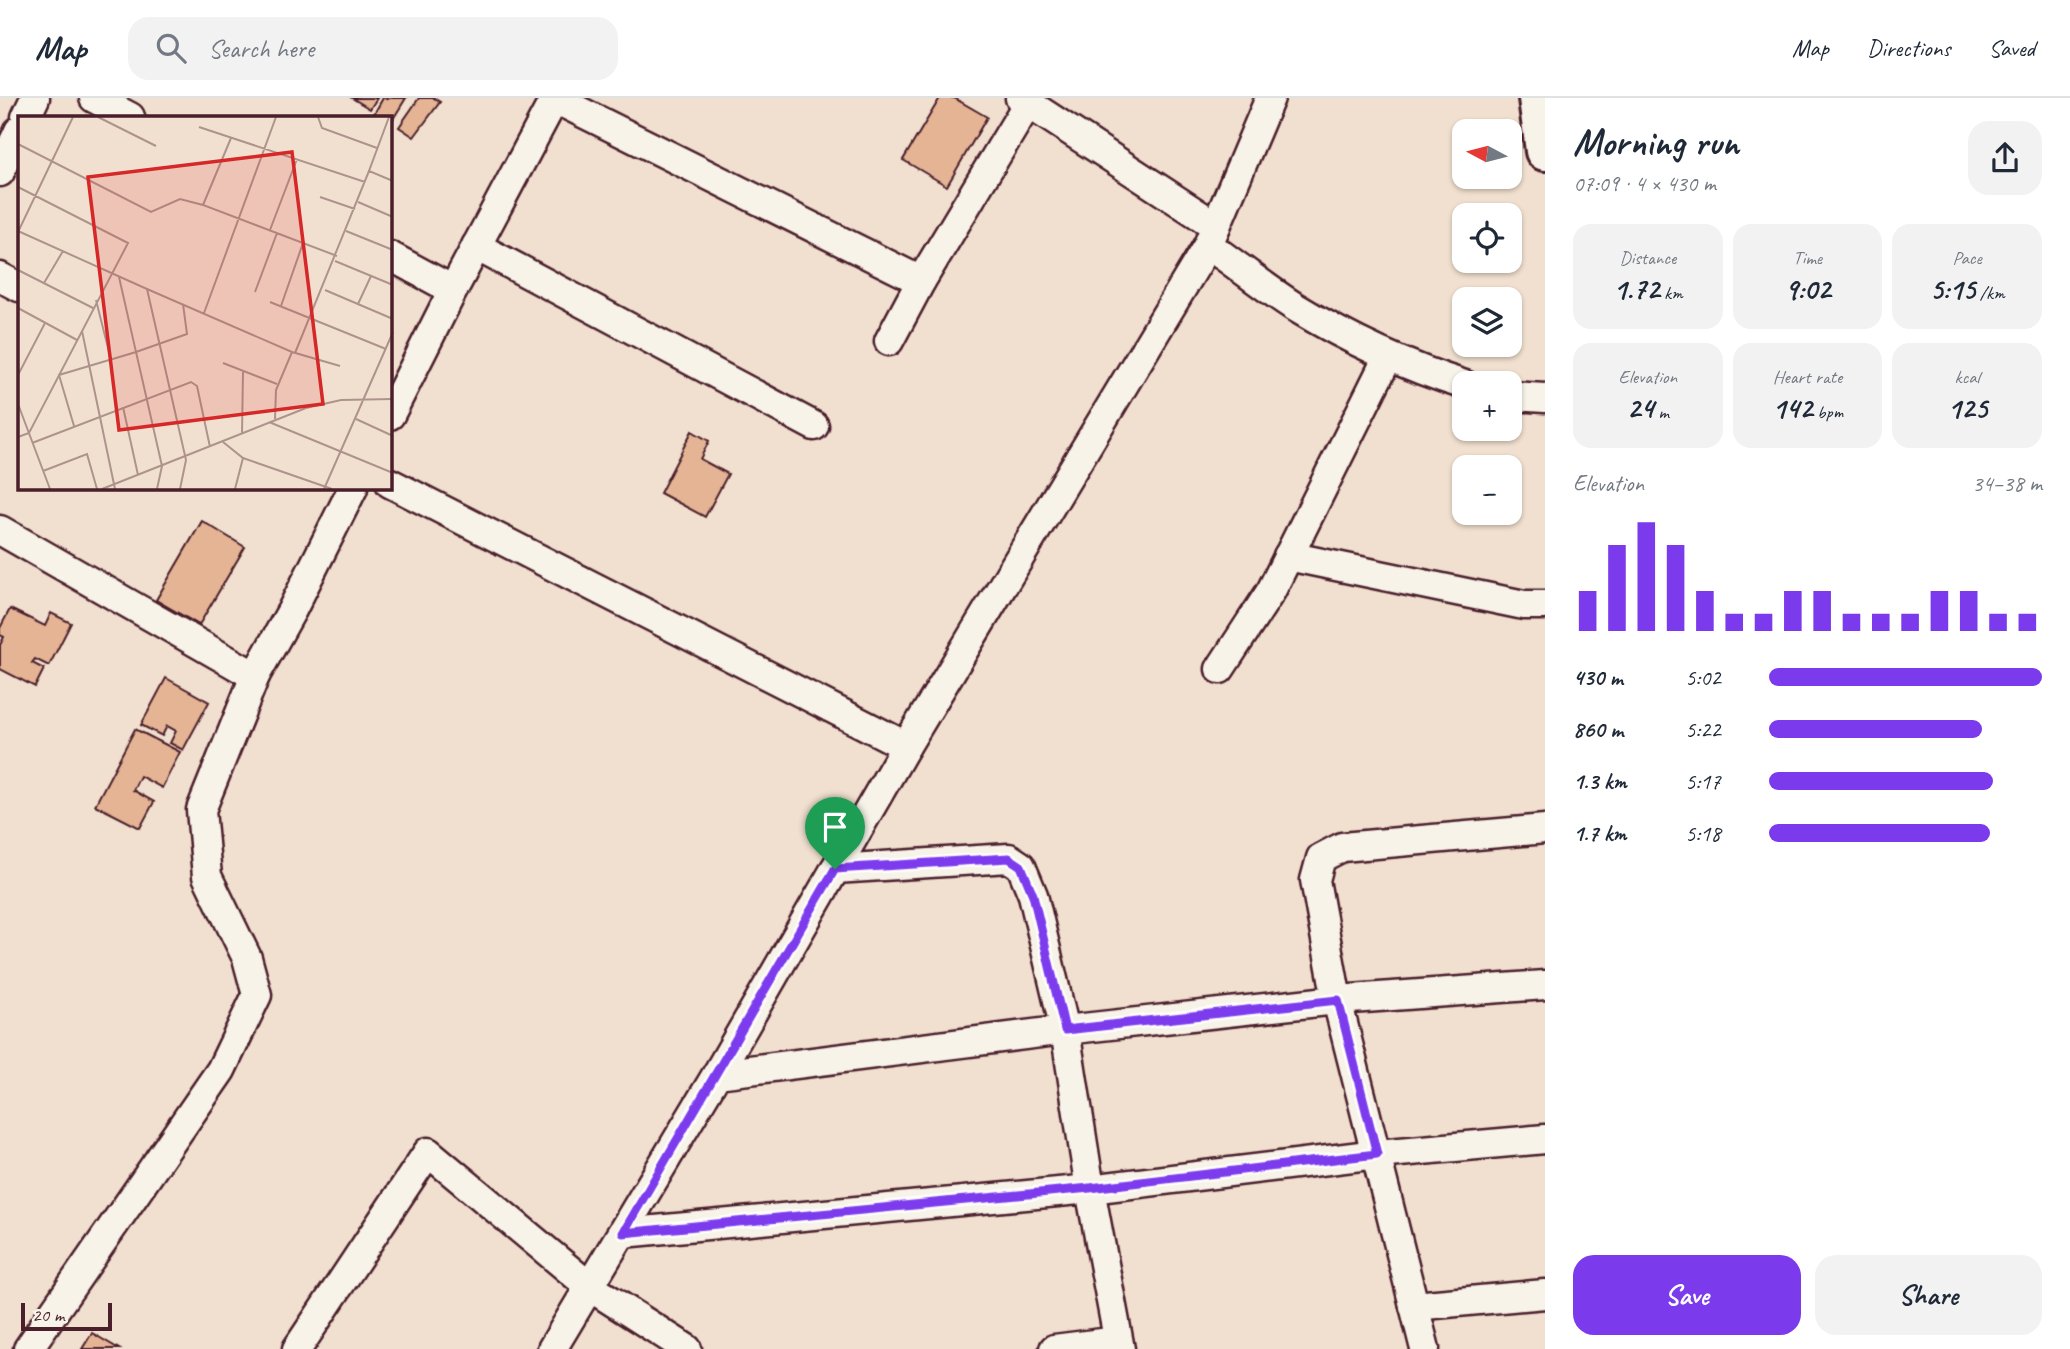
<!DOCTYPE html>
<meta charset="utf-8">
<style>
:root{--surface:#fff;--page:#f2f2f3;--text:#1f2937;--muted:#747a83;--line:#e0e1e3;--accent:#7c3aed}
body{margin:0;font-family:Caveat,sans-serif;background:var(--page);color:var(--text);height:100vh;display:flex;flex-direction:column;font-size:26px;white-space:nowrap}
*{box-sizing:border-box;margin:0}
p{font-size:23px;color:var(--muted)}
.icon{flex:none;width:38px;height:38px;fill:none;stroke:currentColor;stroke-width:2;stroke-linecap:round;stroke-linejoin:round}
.map{position:relative;flex:1;overflow:hidden}
.drawer{display:flex;flex-direction:column;background:var(--surface);width:525px}
.drawer>*{flex:none}
.needle{width:46px;rotate:277deg}
.tools{position:absolute;left:1452px;top:21px;display:grid;gap:14px}
.tools a{display:grid;place-items:center;width:70px;height:70px;border-radius:14px;background:var(--surface);box-shadow:0 2px 5px #0004;font-size:35px}
.scale{position:absolute;left:21px;bottom:18px;width:91px;box-sizing:border-box;padding-left:7px;border:4px solid #4a1f2b;border-top:0;font-size:19px;line-height:24px;white-space:nowrap;color:#4a1f2b;-webkit-text-stroke:5px #f7f3e8;paint-order:stroke}
.pin{position:absolute;display:grid;place-items:center;width:60px;height:60px;color:#fff;margin:-72px -30px;border-radius:50% 50% 50% 0;rotate:-45deg;box-shadow:0 0 7px #0007}
.pin .icon{rotate:45deg}
.round{display:grid;place-items:center;flex:none;width:74px;height:74px;border-radius:21px;background:var(--page)}
.headline{display:flex;align-items:center;justify-content:space-between;height:119px;padding:0 28px}
h1{font-size:38px;font-weight:700;line-height:52px}
.metrics{display:grid;grid-template-columns:repeat(3,1fr);gap:10px;height:119px;padding:7px 28px}
.metrics div{display:grid;align-content:center;border-radius:18px;background:var(--page);text-align:center}
.metrics b{font-size:30px;font-weight:700}
.metrics small{font-size:19px;font-weight:400}
.metrics p{font-size:19px}
.chart{height:196px;padding:14px 28px}
.chart p{display:flex;justify-content:space-between}
.chart svg{width:100%;height:126px;margin-top:7px;stroke:var(--accent);stroke-width:6}
.action{display:flex;gap:14px;margin-top:auto;padding:14px 28px}
.action a{flex:1;height:80px;border-radius:21px;background:var(--accent);color:#fff;font-size:28px;font-weight:700;line-height:80px;text-align:center}
.action a+a{background:var(--page);color:var(--text)}
ul{padding:0 28px;list-style:none;font-size:23px}
li{display:grid;grid-template-columns:112px 84px 1fr;align-items:center;height:52px}
li i{height:18px;border-radius:9px;background:var(--accent)}
header{display:flex;align-items:center;gap:42px;box-sizing:border-box;height:98px;padding:0 35px;background:var(--surface);border-bottom:2px solid var(--line)}
header strong{font-size:33px}
nav{display:flex;gap:38px;margin-inline-start:auto;font-size:24px}
.search{width:490px;height:63px;background:var(--page);display:flex;align-items:center;gap:18px;box-sizing:border-box;padding:0 24px;border-radius:21px;color:var(--muted);font-size:26px}
main{display:flex;flex:1;min-height:0}
.map>svg:first-child{display:block}
</style>
<header>
<strong>Map</strong>
<div class="search"><svg class="icon" aria-label="search" viewBox="0 0 24 24"><circle cx="10" cy="10" r="6"/><path d="M15 15l6 6"/></svg>Search here</div>
<nav><a>Map</a><a>Directions</a><a>Saved</a></nav>
</header>
<main>
<div class="map">
<svg width="1545" height="1251" viewBox="0 0 1545 1251">
<rect width="100%" height="100%" fill="#f1e0cf"/>
<filter id="ink" filterUnits="userSpaceOnUse"><feTurbulence type="fractalNoise" baseFrequency=".0143" numOctaves="2"/><feDisplacementMap in="SourceGraphic" scale="14" xChannelSelector="R" yChannelSelector="G"/><feConvolveMatrix kernelMatrix="1 2 1 2 8 2 1 2 1" color-interpolation-filters="sRGB"/></filter>
<g filter="url(#ink)">
<!-- building -->
<g fill="#e4b494" stroke="#4a1f2b" stroke-width="2">
<polygon points="352,0 377,0 370,11"/>
<polygon points="383,0 406,0 390,26 390,19 379,19 374,16"/>
<polygon points="419,0 434,0 440,4 414,39 399,29"/>
<polygon points="940,0 954,0 987,19 947,88 903,62"/>
<polygon points="1484,24 1504,29 1502,33 1482,33"/>
<polygon points="1510,134 1517,134 1518,167 1497,168 1497,163 1510,163"/>
<polygon points="692,333 709,343 700,361 728,376 705,419 660,395"/>
<polygon points="202,423 245,449 199,527 156,502"/>
<polygon points="10,511 45,528 51,515 71,525 49,568 35,561 32,565 44,571 35,589 0,571 0,547 4,539 0,537 0,530"/>
<polygon points="166,580 209,604 183,652 170,645 176,633 167,628 162,638 141,627"/>
<polygon points="135,631 180,654 162,690 140,678 133,692 154,704 140,730 95,707"/>
<polygon points="92,1235 119,1251 82,1251"/>
</g>
<g fill="none" stroke-linecap="round" stroke-linejoin="round">
<defs>
<g id="street">
<polyline points="94,0 130,19"/>
<polyline points="1020,0 1216,128"/>
<polyline points="555,1 921,183"/>
<polyline points="26,19 35,0"/>
<polyline points="0,74 19,33"/>
<path d="M1208,147C1237,167 1265,190 1295,209C1349,242 1404,268 1465,287"/>
<polyline points="476,148 814,328"/>
<polyline points="390,158 453,192"/>
<polyline points="0,179 19,189"/>
<polyline points="889,243 921,183 1031,0"/>
<polyline points="1510,298 1545,300"/>
<polyline points="390,317 453,192 555,0"/>
<polyline points="390,385 906,648"/>
<polyline points="0,432 255,578 292,512 353,390"/>
<polyline points="1288,458 1524,507 1545,507"/>
<polyline points="1220,571 1271,493 1388,259"/>
<polyline points="835,771 1009,760 1021,768 1033,797 1065,932 1090,1091 1377,1056 1545,1041"/>
<polyline points="717,976 906,648 1208,147 1270,0"/>
<polyline points="623,1135 1090,1091 1120,1251"/>
<polyline points="1414,1208 1545,1196"/>
<polyline points="28,1251 221,972 257,897 247,860 207,778 201,712 255,578"/>
<polyline points="297,1251 428,1054 590,1189 687,1251"/>
<polyline points="552,1251 717,976 1065,932 1337,902 1545,887"/>
<polyline points="1054,1251 1118,1243"/>
<polyline points="1425,1251 1337,902 1315,782 1321,760 1342,749 1545,731"/>
</g>
<polyline id="secondary" points="1538,0 1545,53"/>
</defs>
<!-- street casing -->
<use href="#street" stroke="#4a1f2b" stroke-width="33"/>
<!-- secondary casing -->
<use href="#secondary" stroke="#4a1f2b" stroke-width="44"/>
<!-- street -->
<use href="#street" stroke="#f7f3e8" stroke-width="28"/>
<!-- secondary -->
<use href="#secondary" stroke="#f7f3e8" stroke-width="38"/>
</g>
</g>
<g fill="none" stroke-linecap="round" stroke-linejoin="round" filter="url(#ink)">
<defs>
<polygon id="route" points="1009,760 1021,768 1033,797 1065,932 1338,902 1377,1056 1090,1090 623,1135 835,771"/>
</defs>
<!-- route casing -->
<use href="#route" stroke="#fff" stroke-width="14"/>
<!-- route -->
<use href="#route" stroke="#7c3aed" stroke-width="9"/>
</g>
<!-- overview -->
<g transform="translate(18 18)">
<rect width="374" height="374" fill="#f1e0cf"/>
<path fill="none" stroke="#ae938d" stroke-width="2" d="M80,1L138,30M300,1L304,12L359,32M371,1L351,55L375,65M181,11L347,66M213,22L185,89L319,140M0,28L133,96L162,83L185,89M0,71L110,127L11,317L0,321M302,81L337,93M340,86L375,101M252,114L279,43M0,115L129,173L168,344L162,373M328,115L375,134M0,116L55,1M317,145L375,169M0,154L75,192M26,167L45,135M129,173L274,236L322,250M307,174L375,203M237,176L259,117M78,184L93,244M252,186L368,233M340,188L353,160M263,190L285,127M0,192L59,224M186,197L258,1M64,215L97,373M277,237L351,55M205,247L259,268M0,259L27,207M0,288L32,373M105,291L120,359M257,303L258,274L274,236M338,303L375,320M251,306L375,357M56,310L41,259L118,236L101,161M224,318L225,256M205,326L225,342L314,373M14,327L173,266L179,270L192,331M25,355L69,338L79,373M84,373L288,292L323,284L375,283M139,373L144,350L118,236L169,218L165,188M217,373L225,342M306,373L375,216"/>
<path fill="#d62828" fill-opacity="0.15" stroke="#d62828" stroke-width="3.5" d="M274,36L305,288L101,314L70,61Z"/>
<rect width="374" height="374" fill="none" stroke="#4a1f2b" stroke-width="3.5"/>
</g>
</svg>
<div class="tools">
<a><svg class="needle" viewBox="-14 -14 28 28"><path d="M0-13l5 13h-10z" fill="#e53935"/><path d="M0 13l5-13h-10z" fill="#747a83"/></svg></a>
<a><svg class="icon" aria-label="locate" viewBox="0 0 24 24"><circle cx="12" cy="12" r="6"/><path d="M12 2v4M12 18v4M2 12h4M18 12h4"/></svg></a>
<a><svg class="icon" aria-label="layers" viewBox="0 0 24 24"><path d="M12 4l9 5-9 5-9-5zM3 14l9 5 9-5"/></svg></a>
<a>+</a>
<a>−</a>
</div>
<div class="scale">20 m</div>
<div class="pin" style="left:835px;top:771px;background:#1e9e55"><svg class="icon" aria-label="arrive" viewBox="0 0 24 24"><path d="M6 21V4h12l-3 4 3 4H6"/></svg></div>
</div>
<section class="drawer">
<div class="headline"><div><h1>Morning run</h1><p>07:09 · 4 × 430 m</p></div><a class="round"><svg class="icon" aria-label="share" viewBox="0 0 24 24"><path d="M12 15V3M7 8l5-5 5 5M5 13v7h14v-7"/></svg></a></div>
<div class="metrics">
<div><p>Distance</p><b>1.72<small> km</small></b></div>
<div><p>Time</p><b>9:02</b></div>
<div><p>Pace</p><b>5:15<small> /km</small></b></div>
</div>
<div class="metrics">
<div><p>Elevation</p><b>24<small> m</small></b></div>
<div><p>Heart rate</p><b>142<small> bpm</small></b></div>
<div><p>kcal</p><b>125</b></div>
</div>
<div class="chart"><p><span>Elevation</span>34–38 m</p>
<svg viewBox="0 0 160 44" preserveAspectRatio="none"><path d="M5 44V30M15 44V14M25 44V6M35 44V14M45 44V30M55 44V38M65 44V38M75 44V30M85 44V30M95 44V38M105 44V38M115 44V38M125 44V30M135 44V30M145 44V38M155 44V38"/></svg>
</div>
<ul>
<li><b>430 m</b>5:02<i style="width:100%"></i></li>
<li><b>860 m</b>5:22<i style="width:78%"></i></li>
<li><b>1.3 km</b>5:17<i style="width:82%"></i></li>
<li><b>1.7 km</b>5:18<i style="width:81%"></i></li>
</ul>
<div class="action"><a>Save</a><a>Share</a></div>
</section>
</main>
